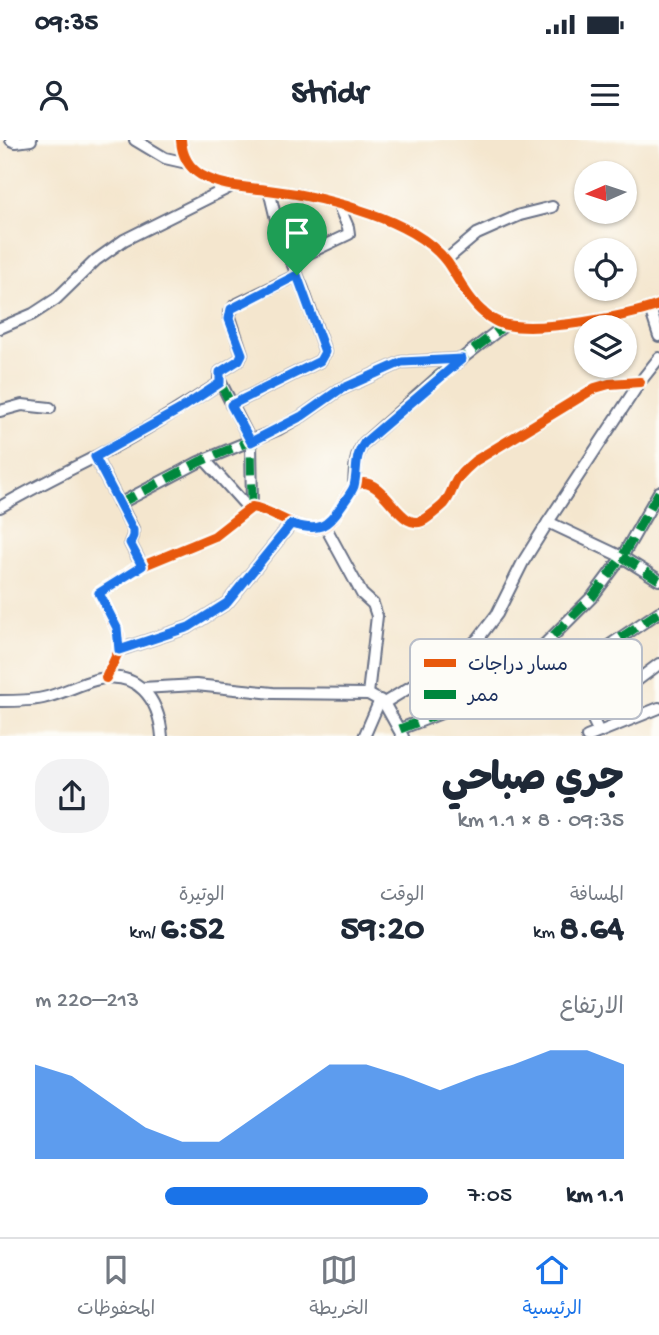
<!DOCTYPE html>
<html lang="ar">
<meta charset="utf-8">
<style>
:root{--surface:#fff;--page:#f2f2f3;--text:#1f2937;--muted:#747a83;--line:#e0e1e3;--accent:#1a73e8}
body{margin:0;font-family:"Gochi Hand","Playpen Sans Arabic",sans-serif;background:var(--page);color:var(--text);direction:rtl;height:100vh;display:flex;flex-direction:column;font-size:26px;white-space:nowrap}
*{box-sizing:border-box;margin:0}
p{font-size:23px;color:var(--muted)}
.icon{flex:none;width:38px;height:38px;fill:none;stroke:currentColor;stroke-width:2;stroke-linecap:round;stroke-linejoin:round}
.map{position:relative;height:596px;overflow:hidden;direction:ltr}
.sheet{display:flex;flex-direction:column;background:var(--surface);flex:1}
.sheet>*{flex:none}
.needle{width:46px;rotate:267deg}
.controls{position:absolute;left:574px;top:21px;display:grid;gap:14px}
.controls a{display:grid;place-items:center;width:63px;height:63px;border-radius:50%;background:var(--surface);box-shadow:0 2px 5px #0004;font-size:35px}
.pin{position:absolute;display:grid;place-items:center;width:60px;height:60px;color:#fff;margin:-72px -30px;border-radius:50% 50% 50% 0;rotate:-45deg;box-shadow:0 0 7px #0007}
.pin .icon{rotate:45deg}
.round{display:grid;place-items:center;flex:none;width:74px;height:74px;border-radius:28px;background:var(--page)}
.summary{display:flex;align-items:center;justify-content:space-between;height:119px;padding:0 35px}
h1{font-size:38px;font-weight:800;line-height:52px}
.stats{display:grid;grid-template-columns:repeat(3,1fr);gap:10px;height:119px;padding:7px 35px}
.stats div{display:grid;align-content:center}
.stats b{font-size:35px;font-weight:800}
.stats small{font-size:19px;font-weight:400}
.stats p{font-size:19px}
.chart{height:196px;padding:14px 35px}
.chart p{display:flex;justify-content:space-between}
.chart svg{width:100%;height:126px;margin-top:7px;fill:var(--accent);opacity:.7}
ul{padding:0 35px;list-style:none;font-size:23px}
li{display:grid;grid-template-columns:112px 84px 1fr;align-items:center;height:52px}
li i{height:18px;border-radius:9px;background:var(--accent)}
.status{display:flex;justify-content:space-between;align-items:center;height:49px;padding:0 35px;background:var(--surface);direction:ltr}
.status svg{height:19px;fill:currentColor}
header{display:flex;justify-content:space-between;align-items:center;height:91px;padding:0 35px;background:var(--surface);font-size:32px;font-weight:800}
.tabs{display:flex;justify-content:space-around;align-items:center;height:98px;border-top:2px solid var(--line);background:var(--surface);font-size:19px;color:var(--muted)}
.tabs a{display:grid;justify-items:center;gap:4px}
.tabs .current{color:var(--accent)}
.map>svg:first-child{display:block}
</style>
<div class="status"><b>09:35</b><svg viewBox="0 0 49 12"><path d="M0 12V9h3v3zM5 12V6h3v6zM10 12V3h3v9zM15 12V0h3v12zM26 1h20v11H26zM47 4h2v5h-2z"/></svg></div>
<header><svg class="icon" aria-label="menu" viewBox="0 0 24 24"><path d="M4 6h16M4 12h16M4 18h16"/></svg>Stridr<svg class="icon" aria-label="person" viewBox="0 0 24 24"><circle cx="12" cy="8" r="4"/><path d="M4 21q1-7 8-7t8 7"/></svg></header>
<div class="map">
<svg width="659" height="597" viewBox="0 0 659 597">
<rect width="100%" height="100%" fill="#fdfcf7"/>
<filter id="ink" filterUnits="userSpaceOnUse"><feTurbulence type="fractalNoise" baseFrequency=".0143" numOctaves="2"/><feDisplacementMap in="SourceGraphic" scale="14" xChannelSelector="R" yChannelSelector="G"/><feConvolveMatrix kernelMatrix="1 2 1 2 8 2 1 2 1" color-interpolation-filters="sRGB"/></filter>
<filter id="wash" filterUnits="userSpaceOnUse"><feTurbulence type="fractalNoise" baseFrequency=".00686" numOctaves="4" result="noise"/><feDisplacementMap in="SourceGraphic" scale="28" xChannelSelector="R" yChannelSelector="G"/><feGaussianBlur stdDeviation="1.57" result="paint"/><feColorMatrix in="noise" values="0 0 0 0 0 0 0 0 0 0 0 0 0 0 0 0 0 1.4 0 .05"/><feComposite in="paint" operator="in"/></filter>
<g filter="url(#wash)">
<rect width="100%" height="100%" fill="#f4e6ce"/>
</g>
<g filter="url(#ink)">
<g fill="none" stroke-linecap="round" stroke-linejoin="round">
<defs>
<g id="minor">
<polyline points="11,0 16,2 31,0"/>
<polyline points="135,0 165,18 187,23"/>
<path d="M181,0C182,15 188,27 201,35C222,47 245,47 268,50C303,54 338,62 371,74C397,83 430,99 447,122C459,139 468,160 484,173C489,178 500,184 507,185C541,192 626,177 659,165"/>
<polyline points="446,120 477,94 520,75 552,67"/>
<polyline points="292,121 349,94 348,87 338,64"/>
<polyline points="650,168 659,196"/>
<polyline points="0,188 33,174 56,159 96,120 124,100 232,46"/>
<polyline points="231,265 320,221 325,212 303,149 279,92 269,50"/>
<polyline points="0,271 22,265 50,268"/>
<polyline points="95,317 133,389 133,396 130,403 142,426"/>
<polyline points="205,320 249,369"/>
<path d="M354,346C355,331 354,316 364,303L437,238L505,185"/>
<polyline points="659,352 622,417 593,456 543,506 541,512 543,519 561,529 577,527 659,472"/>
<polyline points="119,364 199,322 279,289 302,276 339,250 402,222 462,219"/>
<path d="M0,367C31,349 63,333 95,317C138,295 179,269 220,243"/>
<polyline points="252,367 251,302 219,239 220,232 239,220 242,214 229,174 235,165 297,135"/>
<polyline points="548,382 622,417 659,440"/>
<polyline points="325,386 362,454 373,464 377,476 368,554"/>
<polyline points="119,510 189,487 227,463 291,384"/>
<polyline points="568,529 599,592"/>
<path d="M106,538L119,510V495L99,453L135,429L215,396L252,367C277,370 314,408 335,376C341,367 350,344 362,343C387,341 402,398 427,378C432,374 439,369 444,364C449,358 451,352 454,345C458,335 467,328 475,321L595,248L609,244L640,242"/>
<polyline points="142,548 196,545 273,553 368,554 384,563 403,597"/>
<path d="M0,561C15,561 29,561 43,558C61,554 77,545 95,540C137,529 159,558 162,597"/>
<polyline points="384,563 455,520 478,499 497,474 523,422 548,382 640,242 659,218"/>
<polyline points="591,575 659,524"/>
<polyline points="400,589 506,548 543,519"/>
<polyline points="364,597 380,560"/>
<polyline points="587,597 659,568"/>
</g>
</defs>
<!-- minor casing -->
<use href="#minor" stroke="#676f85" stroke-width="14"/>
<!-- minor -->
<use href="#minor" stroke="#fff" stroke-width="10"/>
<!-- quiet -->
<g stroke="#00873e" stroke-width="9" stroke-dasharray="18 9" stroke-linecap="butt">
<polyline points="220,243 251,302 252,367"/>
<path d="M354,346C355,331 354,316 364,303L437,238L505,185"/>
<polyline points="659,352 622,417 593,456 543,506 541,512 543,519 561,529 577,527 659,472"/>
<polyline points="119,364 199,322 279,289 302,276 339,250 402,222 462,219"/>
<polyline points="622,417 659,440"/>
<polyline points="400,589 506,548 543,519"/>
</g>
<defs>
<g id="cycleway">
<path d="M181,0C182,15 188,27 201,35C222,47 245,47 268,50C303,54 338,62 371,74C397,83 430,99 447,122C459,139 468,160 484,173C489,178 500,184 507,185C541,192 626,177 659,165"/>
<path d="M106,538L119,510V495L99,453L135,429L215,396L252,367C277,370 314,408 335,376C341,367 350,344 362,343C387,341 402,398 427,378C432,374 439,369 444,364C449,358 451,352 454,345C458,335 467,328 475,321L595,248L609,244L640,242"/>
</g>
</defs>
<!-- cycleway casing -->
<use href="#cycleway" stroke="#fdfcf7" stroke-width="15"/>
<!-- cycleway -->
<use href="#cycleway" stroke="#e8590c" stroke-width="10"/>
</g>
</g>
<g fill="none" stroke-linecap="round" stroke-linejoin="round" filter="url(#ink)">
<defs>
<path id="route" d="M297,135L325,212L320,221L231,265L251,302L302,276L339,250L402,222L462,219L364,303C354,317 358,330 354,346C352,352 346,359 342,365C327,388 319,392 291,384L227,463L189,487L119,510L117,488L99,453L142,426L130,403L133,396V390L95,317L179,270L220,243V232L239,220L242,214L229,179L231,169Z"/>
</defs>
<!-- route casing -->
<use href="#route" stroke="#fff" stroke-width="14"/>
<!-- route -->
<use href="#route" stroke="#1a73e8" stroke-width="9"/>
</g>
<!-- legend -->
<rect x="410" y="499" width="232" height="80" rx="10" fill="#fdfcf7" stroke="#b9bec9" stroke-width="2"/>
<rect x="424" y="519" width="32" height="8" fill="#e8590c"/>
<rect x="424" y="550" width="32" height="9" fill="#00873e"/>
<g font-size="19" fill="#1b2f5e">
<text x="468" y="530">مسار دراجات</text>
<text x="468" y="561">ممر</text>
</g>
</svg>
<div class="controls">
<a><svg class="needle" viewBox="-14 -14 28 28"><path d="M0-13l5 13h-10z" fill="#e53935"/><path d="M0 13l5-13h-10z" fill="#747a83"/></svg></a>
<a><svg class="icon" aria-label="locate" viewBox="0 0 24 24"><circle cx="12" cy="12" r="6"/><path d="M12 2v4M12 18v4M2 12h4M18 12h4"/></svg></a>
<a><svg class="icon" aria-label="layers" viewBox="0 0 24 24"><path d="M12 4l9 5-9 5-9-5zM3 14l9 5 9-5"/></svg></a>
</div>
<div class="pin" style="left:297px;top:135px;background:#1e9e55"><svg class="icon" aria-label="arrive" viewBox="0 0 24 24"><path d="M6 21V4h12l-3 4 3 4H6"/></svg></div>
</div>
<section class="sheet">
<div class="summary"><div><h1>جري صباحي</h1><p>09:35 · 8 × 1.1 km</p></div><a class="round"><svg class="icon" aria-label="share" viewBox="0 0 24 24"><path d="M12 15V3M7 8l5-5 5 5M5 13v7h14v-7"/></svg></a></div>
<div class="stats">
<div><p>المسافة</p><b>8.64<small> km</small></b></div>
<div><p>الوقت</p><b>59:20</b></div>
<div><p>الوتيرة</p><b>6:52<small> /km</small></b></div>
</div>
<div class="chart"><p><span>الارتفاع</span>213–220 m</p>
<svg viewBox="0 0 160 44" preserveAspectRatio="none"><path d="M0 44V11L10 15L20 24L30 33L40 38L50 38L60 29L70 20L80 11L90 11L100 15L110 20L120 15L130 11L140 6L150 6L160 11V44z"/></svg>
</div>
<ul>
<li><b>1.1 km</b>7:05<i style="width:67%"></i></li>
</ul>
</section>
<nav class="tabs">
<a class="current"><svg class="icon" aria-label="home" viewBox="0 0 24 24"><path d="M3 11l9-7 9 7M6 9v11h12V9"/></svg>الرئيسية</a>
<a><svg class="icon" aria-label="map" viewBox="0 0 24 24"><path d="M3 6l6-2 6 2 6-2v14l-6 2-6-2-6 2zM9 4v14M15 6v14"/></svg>الخريطة</a>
<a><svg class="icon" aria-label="saved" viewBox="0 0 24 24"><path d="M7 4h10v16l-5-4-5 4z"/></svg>المحفوظات</a>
</nav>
